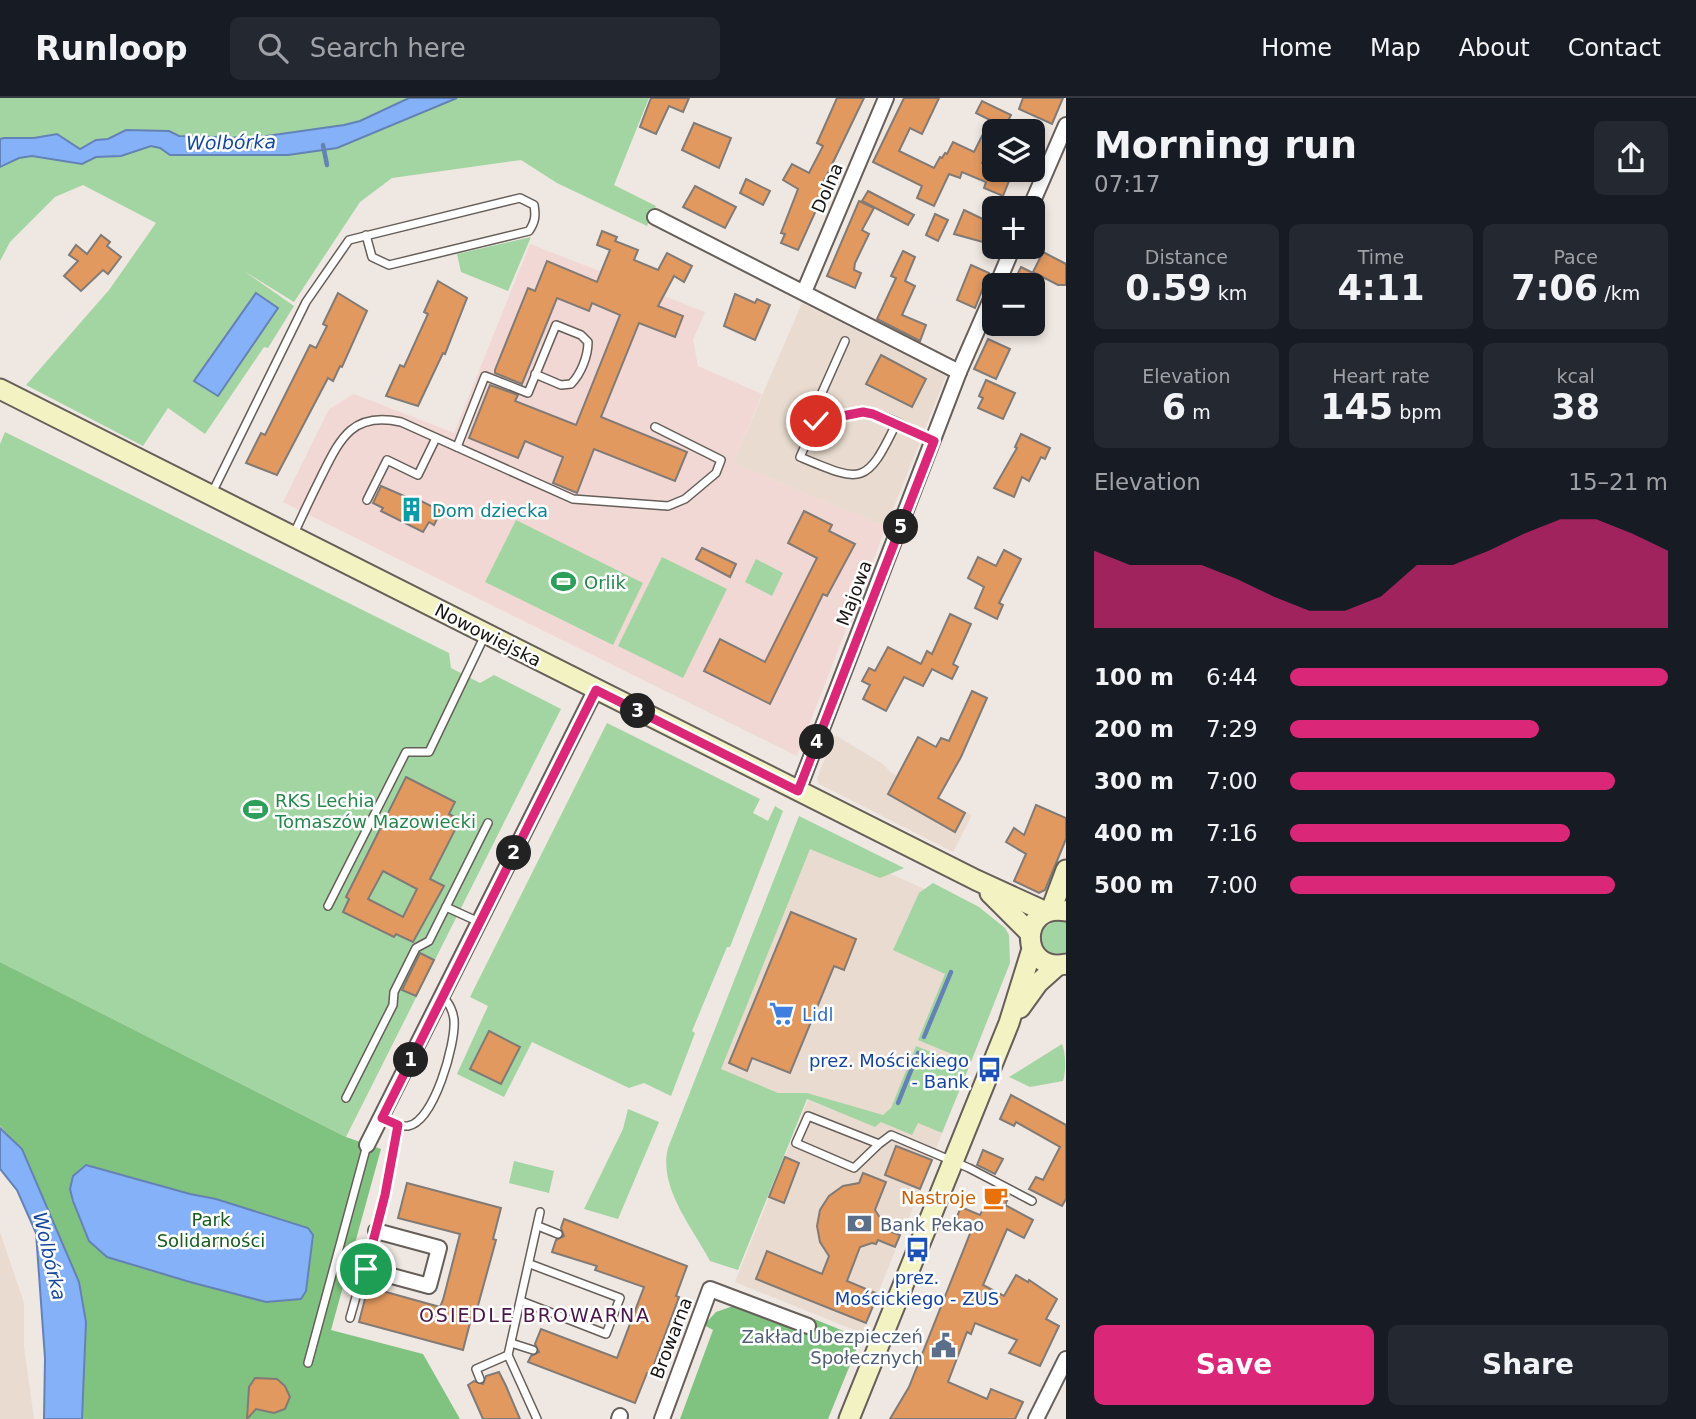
<!DOCTYPE html>
<meta charset="utf-8">
<style>
:root{--surface:#171b24;--page:#242831;--text:#f1f3f6;--muted:#9ea1a6;--line:#363941;--accent:#db2777}
body{margin:0;font-family:"DejaVu Sans",sans-serif;background:var(--page);color:var(--text);height:100vh;display:flex;flex-direction:column;font-size:26px;white-space:nowrap}
*{box-sizing:border-box;margin:0}
p{font-size:23px;color:var(--muted)}
.icon{flex:none;width:38px;height:38px;fill:none;stroke:currentColor;stroke-width:2;stroke-linecap:round;stroke-linejoin:round}
.map{position:relative;flex:1;overflow:hidden}
.side{display:flex;flex-direction:column;background:var(--surface);width:630px}
.side>*{flex:none}
.controls{position:absolute;left:982px;top:21px;display:grid;gap:14px}
.controls a{display:grid;place-items:center;width:63px;height:63px;border-radius:10px;background:var(--surface);box-shadow:0 4px 10px #0003;font-size:35px}
.pin{position:absolute;display:grid;place-items:center;width:60px;height:60px;color:#fff;margin:-30px;border:4px solid #fff;border-radius:50%;box-shadow:0 2px 7px #0007}
.km{position:absolute;width:35px;height:35px;margin:-18px;border-radius:50%;background:#222;color:#fff;font-size:19px;line-height:35px;text-align:center}
.round{display:grid;place-items:center;flex:none;width:74px;height:74px;border-radius:10px;background:var(--page)}
.head{display:flex;align-items:center;justify-content:space-between;height:119px;padding:0 28px}
h1{font-size:38px;font-weight:700;line-height:52px}
.stats{display:grid;grid-template-columns:repeat(3,1fr);gap:10px;height:119px;padding:7px 28px}
.stats div{display:grid;align-content:center;border-radius:10px;background:var(--page);text-align:center}
.stats b{font-size:35px;font-weight:700}
.stats small{font-size:19px;font-weight:400}
.stats p{font-size:19px}
.chart{height:196px;padding:14px 28px}
.chart p{display:flex;justify-content:space-between}
.chart svg{width:100%;height:126px;margin-top:7px;fill:var(--accent);opacity:.7}
.button{display:flex;gap:14px;margin-top:auto;padding:14px 28px}
.button a{flex:1;height:80px;border-radius:10px;background:var(--accent);color:#fff;font-size:28px;font-weight:700;line-height:80px;text-align:center}
.button a+a{background:var(--page);color:var(--text)}
ul{padding:0 28px;list-style:none;font-size:23px}
li{display:grid;grid-template-columns:112px 84px 1fr;align-items:center;height:52px}
li i{height:18px;border-radius:9px;background:var(--accent)}
header{display:flex;align-items:center;gap:42px;box-sizing:border-box;height:98px;padding:0 35px;background:var(--surface);border-bottom:2px solid var(--line)}
header strong{font-size:33px}
nav{display:flex;gap:38px;margin-inline-start:auto;font-size:24px}
.search{width:490px;height:63px;background:var(--page);display:flex;align-items:center;gap:18px;box-sizing:border-box;padding:0 24px;border-radius:10px;color:var(--muted);font-size:26px}
main{display:flex;flex:1;min-height:0}
.map>svg:first-child{display:block}
</style>
<header>
<strong>Runloop</strong>
<div class="search"><svg class="icon" aria-label="search" viewBox="0 0 24 24"><circle cx="10" cy="10" r="6"/><path d="M15 15l6 6"/></svg>Search here</div>
<nav><a>Home</a><a>Map</a><a>About</a><a>Contact</a></nav>
</header>
<main>
<div class="map">
<svg width="1066" height="1321" viewBox="0 0 1066 1321">
<rect width="100%" height="100%" fill="#efe7e1"/>
<!-- built -->
<g fill="#e9dbcf">
<polygon points="802,205 946,278 886,429 733,365"/>
<polygon points="835,637 883,666 890,674 972,717 953,754 819,686 817,680"/>
<polygon points="799,735 974,813 1009,864 942,1034 917,1025 942,1035 903,1135 898,1136 893,1150 895,1153 862,1235 735,1184 808,1002 876,1028 809,996 671,1078"/>
<polygon points="0,1134 24,1205 24,1249 34,1321 0,1321"/>
</g>
<!-- education -->
<polygon fill="#f2d8d4" points="530,146 705,214 693,242 698,268 762,296 733,365 886,429 797,658 283,404 329,311 354,296 454,335"/>
<!-- green -->
<g fill="#a3d5a3">
<polygon points="0,0 649,0 614,87 656,108 647,128 557,85 521,62 392,80 360,104 294,204 244,173 294,208 268,250 264,249 205,336 168,310 143,348 26,287 109,192 156,125 83,87 55,99 10,144 0,163"/>
<polygon points="531,139 508,193 461,174 457,156"/>
<polygon points="5,334 449,555 451,570 480,585 494,577 561,611 346,1039 0,864 0,346"/>
<polygon points="516,422 643,485 613,547 485,484"/>
<polygon points="662,459 727,491 683,580 618,548"/>
<polygon points="756,461 783,475 772,498 745,484"/>
<polygon points="607,625 760,701 753,715 768,723 775,708 783,713 730,849 727,849 692,933 695,935 671,998 644,985 629,990 532,944 504,999 457,976 488,908 470,899"/>
<path d="M799,718L904,770L880,780L810,751L721,971L778,995H807L883,1017L891,1010L916,948L969,969L942,1035L918,1025L912,1037L881,1024L875,1029L807,1001L738,1172L710,1163C692,1129 658,1089 668,1050Z"/>
<polygon points="933,785 979,809 1005,830 1009,837 1010,865 971,964 918,942 945,876 893,852 919,795"/>
<path d="M1057,822L1066,824V854C1048,860 1037,847 1043,830Z"/>
<path d="M1062,946C1066,954 1066,975 1063,983L1030,989L1009,979Z"/>
<polygon points="628,1011 659,1024 618,1121 584,1111 623,1031"/>
<polygon points="514,1063 554,1073 549,1095 509,1085"/>
</g>
<!-- forest -->
<g fill="#80c381">
<polygon points="0,864 346,1039 381,1051 331,1232 423,1256 460,1321 80,1321 22,1051 0,1028"/>
<polygon points="736,1207 808,1234 814,1221 861,1240 828,1321 680,1321 713,1232 704,1227 716,1214"/>
</g>
<!-- water -->
<g fill="#85b1f9" stroke="#6482b4" stroke-width="2">
<polygon points="409,0 457,0 337,50 288,57 170,57 160,50 151,48 121,58 96,59 82,66 32,58 19,60 0,69 0,41 4,40 34,40 57,36 80,51 96,42 108,41 126,32 169,33 179,38 252,40 344,27 360,23"/>
<polygon points="256,195 278,210 218,298 194,283"/>
<polygon points="0,1030 22,1051 79,1184 86,1224 82,1321 44,1321 45,1260 36,1135 17,1092 0,1071"/>
<polygon points="86,1067 190,1096 216,1101 308,1130 313,1137 306,1193 301,1201 266,1204 190,1184 107,1159 89,1143 73,1103 70,1091 73,1078"/>
</g>
<g fill="none" stroke-linecap="round" stroke-linejoin="round">
<!-- stream -->
<g stroke="#6482b4" stroke-width="4.5">
<polyline points="323,47 327,67"/>
<polyline points="924,939 951,874"/>
<polyline points="898,1005 918,955"/>
</g>
</g>
<!-- building -->
<g fill="#e29960" stroke="#827a75" stroke-width="2" fill-rule="evenodd">
<polygon points="651,0 689,0 683,14 669,8 656,36 640,29"/>
<polygon points="837,0 864,0 824,83 827,84 814,108 817,110 798,152 781,145 785,136 781,135 798,91 783,82 792,66 809,75 823,48 817,45"/>
<polygon points="904,0 939,0 922,36 910,30 899,53 934,70 940,59 942,60 945,55 947,56 953,44 974,54 990,22 976,15 982,3 1011,17 1003,33 994,33 994,42 982,65 1011,78 1003,98 984,90 986,84 962,74 960,80 949,76 934,108 917,100 922,88 873,64"/>
<polygon points="1023,0 1063,0 1052,26 1019,11"/>
<polygon points="694,25 731,40 719,70 682,52"/>
<polygon points="746,81 770,93 763,107 740,95"/>
<polygon points="695,88 736,109 725,130 683,109"/>
<polygon points="868,93 914,117 908,127 862,103"/>
<polygon points="859,103 874,110 862,132 869,136 855,165 854,172 861,175 855,190 827,178"/>
<polygon points="964,112 991,125 983,144 954,136"/>
<polygon points="935,116 948,122 938,143 926,137"/>
<polygon points="602,133 617,139 615,143 638,152 634,162 658,172 667,155 692,168 684,184 674,178 658,208 683,218 675,239 639,225 601,319 687,354 675,383 594,351 577,395 553,385 563,359 525,343 518,360 469,340 490,287 518,297 515,303 576,327 620,217 592,205 589,213 557,200 522,286 495,275 495,272 528,190 535,193 547,163 597,184 610,152 597,147"/>
<polygon points="101,137 110,144 107,148 121,159 108,176 103,172 81,193 64,178 78,163 69,157 76,147 87,156"/>
<polygon points="903,153 915,159 905,183 915,188 902,217 926,227 920,243 877,221 896,180 891,178"/>
<polygon points="1043,154 1066,166 1066,187 1058,187 1033,174"/>
<polygon points="971,167 989,175 975,210 957,202"/>
<polygon points="1021,169 1037,177 1031,187 1012,187"/>
<polygon points="438,183 467,200 445,256 443,255 418,308 386,298 400,267 404,269 428,216 424,214"/>
<polygon points="338,195 367,213 342,269 340,268 333,283 328,280 277,377 246,365 261,335 265,337 310,247 316,250 327,228 323,226"/>
<polygon points="735,196 755,205 757,201 770,207 755,242 724,228"/>
<polygon points="988,241 1010,251 996,281 974,271"/>
<polygon points="881,257 926,281 912,309 866,286"/>
<polygon points="986,282 1015,295 1003,321 978,310 983,300 979,298"/>
<polygon points="1021,336 1050,350 1045,361 1041,359 1029,383 1022,379 1014,399 994,390 1017,350 1015,349"/>
<polygon points="381,388 411,401 413,399 441,413 434,427 429,424 423,434 381,413 383,410 373,405"/>
<polygon points="804,413 832,427 829,433 855,446 827,498 823,496 770,606 704,573 720,541 765,564 817,460 788,445"/>
<polygon points="702,450 736,466 730,479 696,461"/>
<polygon points="1004,452 1021,461 999,505 1003,507 997,521 975,510 984,489 968,480 978,459 996,468"/>
<polygon points="950,516 971,526 953,566 958,569 952,581 932,571 923,588 904,579 886,613 863,601 870,587 862,583 869,570 875,573 888,549 921,566 927,553 932,556"/>
<polygon points="972,593 987,600 961,659 938,700 965,715 955,734 888,696 918,639 936,649 941,640 949,643"/>
<path d="M406,679L455,704L449,716L460,722L430,781L444,788L413,844L396,836L394,839L343,814L349,801L346,799ZM383,773L417,791L403,819L368,801Z"/>
<polygon points="1036,707 1066,720 1066,741 1045,792 1039,795 1014,783 1026,756 1006,744 1014,730 1024,737"/>
<polygon points="791,814 856,841 844,872 834,868 790,975 752,960 747,973 729,965"/>
<polygon points="420,855 434,862 416,898 402,892"/>
<polygon points="489,933 520,949 501,986 470,971"/>
<polygon points="1011,997 1066,1027 1066,1101 1062,1108 1029,1091 1036,1079 1043,1082 1060,1049 1016,1024 1014,1028 1000,1021"/>
<polygon points="896,1048 932,1062 920,1091 885,1077"/>
<polygon points="983,1052 1003,1061 995,1076 977,1067"/>
<polygon points="785,1059 799,1065 784,1105 769,1099"/>
<polygon points="863,1075 886,1084 875,1112 884,1126 882,1131 900,1137 895,1149 878,1142 876,1146 872,1145 860,1149 847,1183 878,1196 866,1225 756,1181 767,1153 822,1176 829,1158 820,1144 817,1128 820,1112 829,1098 843,1088 859,1085"/>
<polygon points="407,1085 501,1110 493,1141 496,1142 474,1222 471,1221 463,1252 359,1224 368,1189 440,1209 443,1202 460,1136 398,1120"/>
<polygon points="994,1090 1009,1098 1005,1107 1033,1122 1024,1140 1007,1131 983,1187 1004,1198 1016,1177 1028,1184 1029,1182 1057,1201 1046,1221 1059,1228 1040,1268 1009,1255 1017,1242 975,1225 971,1236 967,1234 948,1284 987,1301 991,1291 1023,1304 1015,1321 890,1321 909,1289 973,1128 956,1121 961,1109 980,1117"/>
<polygon points="564,1121 687,1168 676,1198 679,1199 650,1277 647,1275 635,1305 528,1264 531,1258 539,1254 535,1246 541,1231 617,1260 644,1189 595,1172 597,1168 552,1154 556,1142 564,1138 561,1130"/>
<polygon points="499,1274 506,1288 520,1321 483,1321 468,1287 474,1283 483,1286 486,1278"/>
<polygon points="255,1280 277,1281 285,1288 290,1299 285,1311 274,1315 256,1311 247,1321 249,1289"/>
</g>
<g fill="none" stroke-linecap="round" stroke-linejoin="round">
<defs>
<g id="lane">
<polyline points="816,323 820,299 845,243"/>
<path d="M896,326C866,388 862,385 800,359L816,323C832,320 850,313 866,315C888,316 913,333 933,342"/>
<path d="M457,349L485,278L528,295L556,227L581,237L588,244C588,258 581,276 571,286L561,287L535,276"/>
<path d="M211,397L306,204L349,142L520,100L534,107C536,118 535,124 529,133L389,167L372,159L366,137"/>
<polyline points="367,402 387,362 418,377 436,340"/>
<path d="M293,438C302,418 311,399 321,379C340,341 352,313 401,324L573,401L668,408L685,401L716,375L721,362L655,329"/>
<polyline points="328,808 406,654 429,654 485,537"/>
<polyline points="479,824 446,809 488,725"/>
<polyline points="346,1000 393,907 394,894 416,850 429,843 446,809"/>
<path d="M382,1020C389,1024 399,1029 408,1028C434,1024 456,945 454,922C453,912 449,906 443,898"/>
<polyline points="879,1046 854,1070 796,1045 808,1018 879,1046 891,1037 969,1070 1032,1103"/>
<polyline points="538,1128 558,1136"/>
<polyline points="521,1203 606,1236 620,1200 530,1166"/>
<polyline points="350,1220 385,1097 398,1027"/>
<polyline points="511,1245 533,1252"/>
<polyline points="308,1265 367,1047"/>
<polyline points="480,1281 476,1271 508,1257"/>
<polyline points="537,1321 508,1257 540,1114"/>
</g>
<g id="street">
<polyline points="1030,110 1066,27"/>
<polyline points="655,119 959,274"/>
<polyline points="997,187 1013,149"/>
<polyline points="804,194 886,0"/>
<polyline points="798,693 959,274 994,194"/>
<polyline points="367,1047 596,591"/>
<polyline points="366,1171 429,1188 439,1150 376,1133"/>
<polyline points="619,1321 620,1318"/>
<polyline points="662,1321 710,1191 808,1228"/>
<polyline points="1036,1321 1066,1261"/>
</g>
<g id="secondary">
<polyline points="0,291 976,782 1046,814"/>
<polyline points="990,795 1030,835"/>
<polyline points="1051,812 1066,772"/>
<path d="M1066,813C1018,804 1019,876 1066,866"/>
<polyline points="1020,910 1038,885 1057,868"/>
<polyline points="849,1321 1009,925 1032,851"/>
</g>
</defs>
<!-- lane casing -->
<use href="#lane" stroke="#655e59" stroke-width="10"/>
<!-- street casing -->
<use href="#street" stroke="#655e59" stroke-width="18"/>
<!-- secondary casing -->
<use href="#secondary" stroke="#655e59" stroke-width="23"/>
<!-- lane -->
<use href="#lane" stroke="#fff" stroke-width="7"/>
<!-- street -->
<use href="#street" stroke="#fff" stroke-width="14"/>
<!-- secondary -->
<use href="#secondary" stroke="#f3f2c2" stroke-width="19"/>
</g>
<g fill="none" stroke-linecap="round" stroke-linejoin="round">
<defs>
<polyline id="route" points="366,1171 385,1097 398,1027 382,1020 596,592 798,693 934,343 873,316 863,314 816,323"/>
</defs>
<!-- route casing -->
<use href="#route" stroke="#fff" stroke-width="14"/>
<!-- route -->
<use href="#route" stroke="#db2777" stroke-width="9"/>
</g>
<!-- icons -->
<defs>
<symbol id="building-bare" viewBox="-9 -9 18 18"><path d="M-4-6H4V6H1V3H-1V6H-4ZM-2.5-4.3h1.7v1.8h-1.7ZM.8-4.3h1.7v1.8H.8ZM-2.5-1h1.7V.8h-1.7ZM.8-1h1.7V.8H.8Z" fill="#0f9aa8" stroke="#fff" stroke-width="2.5" paint-order="stroke"/></symbol>
<symbol id="stadium-bare" viewBox="-9 -9 18 18"><path d="M0-5a6.5 5 0 1 0 0 10a6.5 5 0 1 0 0-10ZM-3.5-1.8h7v3.6h-7Z" fill="#2e9e5b" stroke="#fff" stroke-width="2.5" paint-order="stroke"/></symbol>
<symbol id="supermarket-bare" viewBox="-9 -9 18 18"><path d="M-6-5.5h2.5l.6 2H6L4.5 2H-2.5L-4.4-4H-6ZM-1.5 3.2a1.3 1.3 0 1 0 .1 0ZM3 3.2a1.3 1.3 0 1 0 .1 0Z" fill="#3f7fe0" stroke="#fff" stroke-width="2.5" paint-order="stroke"/></symbol>
<symbol id="bus-bare" viewBox="-9 -9 18 18"><path d="M-5-6H5V4H4V6H2V4H-2V6H-4V4H-5ZM-3.5-4V0h7V-4ZM-3.5 1.2v1.5H-2V1.2ZM2 1.2v1.5H3.5V1.2Z" fill="#1a4fb4" stroke="#fff" stroke-width="2.5" paint-order="stroke"/></symbol>
<symbol id="cafe-bare" viewBox="-9 -9 18 18"><path d="M-5.5-4.5H6V0H3Q3 3.5 0 3.5H-2.5Q-5.5 3.5-5.5 0ZM3-3.2v2h1.7v-2ZM-6 4.5H4V6H-6Z" fill="#e8710a" stroke="#fff" stroke-width="2.5" paint-order="stroke"/></symbol>
<symbol id="bank-bare" viewBox="-9 -9 18 18"><path d="M-6-4H6V4H-6ZM0-2.3a2.3 2.3 0 1 0 0 4.6a2.3 2.3 0 1 0 0-4.6Z" fill="#5c6f8a" stroke="#fff" stroke-width="2.5" paint-order="stroke"/></symbol>
<symbol id="civic-bare" viewBox="-9 -9 18 18"><path d="M-.6-6.5H3V-4.5H.6V-3L4-1V1h2V6H-6V1h2V-1L-.6-3ZM-1.2 2.5V6h2.4V2.5Z" fill="#5c6f8a" stroke="#fff" stroke-width="2.5" paint-order="stroke"/></symbol>
</defs>
<g fill-rule="evenodd">
<use href="#building-bare" x="394" y="394" width="35" height="35"/>
<use href="#stadium-bare" x="546" y="466" width="35" height="35"/>
<use href="#stadium-bare" x="238" y="694" width="35" height="35"/>
<use href="#supermarket-bare" x="764" y="898" width="35" height="35"/>
<use href="#bus-bare" x="972" y="954" width="35" height="35"/>
<use href="#cafe-bare" x="978" y="1082" width="35" height="35"/>
<use href="#bank-bare" x="842" y="1108" width="35" height="35"/>
<use href="#bus-bare" x="900" y="1134" width="35" height="35"/>
<use href="#civic-bare" x="926" y="1230" width="35" height="35"/>
</g>
<g text-anchor="middle" dominant-baseline="central" stroke-width="5" stroke-linejoin="round" paint-order="stroke">
<!-- street labels -->
<g font-size="18" fill="#181513" stroke="#fff">
<text transform="translate(827 90) rotate(-67)">Dolna</text>
<text transform="translate(854 495) rotate(-69)">Majowa</text>
<text transform="translate(488 537) rotate(27)">Nowowiejska</text>
<text transform="translate(671 1240) rotate(-69)">Browarna</text>
</g>
<!-- culture labels -->
<g font-size="18" fill="#0d838f" stroke="#fff" text-anchor="start">
<text x="432" y="412">Dom dziecka</text>
</g>
<!-- leisure labels -->
<g font-size="18" fill="#27864d" stroke="#fff" text-anchor="start">
<text x="584" y="484">Orlik</text>
<text x="275" y="702">RKS Lechia<tspan x="275" dy="21">Tomaszów Mazowiecki</tspan></text>
</g>
<!-- shop labels -->
<g font-size="18" fill="#366cbe" stroke="#fff" text-anchor="start">
<text x="802" y="916">Lidl</text>
</g>
<!-- transit labels -->
<g font-size="18" fill="#164399" stroke="#fff" text-anchor="end">
<text x="969" y="962">prez. Mościckiego<tspan x="969" dy="21">- Bank</tspan></text>
<text x="917" y="1179" text-anchor="middle">prez.<tspan x="917" dy="21">Mościckiego - ZUS</tspan></text>
</g>
<!-- food labels -->
<g font-size="18" fill="#c56008" stroke="#fff" text-anchor="end">
<text x="976" y="1099">Nastroje</text>
</g>
<!-- park labels -->
<g font-size="18" fill="#165b1e" stroke="#fff">
<text x="211" y="1121">Park<tspan x="211" dy="21">Solidarności</tspan></text>
</g>
<!-- service labels -->
<g font-size="18" fill="#4e5e75" stroke="#fff" text-anchor="start">
<text x="880" y="1126">Bank Pekao</text>
<text x="923" y="1238" text-anchor="end">Zakład Ubezpieczeń<tspan x="923" dy="21">Społecznych</tspan></text>
</g>
<!-- water labels -->
<g font-size="19" font-style="italic" fill="#17489b" stroke="#fff">
<text transform="translate(231 44) rotate(-1)">Wolbórka</text>
<text transform="translate(50 1158) rotate(77)">Wolbórka</text>
</g>
<!-- neighbourhood labels -->
<g font-size="19" letter-spacing="2" fill="#481747" stroke="#fff">
<text x="535" y="1217">OSIEDLE BROWARNA</text>
</g>
</g>
</svg>
<div class="controls">
<a><svg class="icon" aria-label="layers" viewBox="0 0 24 24"><path d="M12 4l9 5-9 5-9-5zM3 14l9 5 9-5"/></svg></a>
<a>+</a>
<a>−</a>
</div>
<div class="pin" style="left:366px;top:1171px;background:#1e9e55"><svg class="icon" aria-label="arrive" viewBox="0 0 24 24"><path d="M6 21V4h12l-3 4 3 4H6"/></svg></div>
<div class="pin" style="left:816px;top:323px;background:#d93025"><svg class="icon" aria-label="check" viewBox="0 0 24 24"><path d="M5 12l5 5 9-10"/></svg></div>
<b class="km" style="left:411px;top:962px">1</b>
<b class="km" style="left:514px;top:755px">2</b>
<b class="km" style="left:638px;top:613px">3</b>
<b class="km" style="left:817px;top:644px">4</b>
<b class="km" style="left:901px;top:429px">5</b>
</div>
<section class="side">
<div class="head"><div><h1>Morning run</h1><p>07:17</p></div><a class="round"><svg class="icon" aria-label="share" viewBox="0 0 24 24"><path d="M12 15V3M7 8l5-5 5 5M5 13v7h14v-7"/></svg></a></div>
<div class="stats">
<div><p>Distance</p><b>0.59<small> km</small></b></div>
<div><p>Time</p><b>4:11</b></div>
<div><p>Pace</p><b>7:06<small> /km</small></b></div>
</div>
<div class="stats">
<div><p>Elevation</p><b>6<small> m</small></b></div>
<div><p>Heart rate</p><b>145<small> bpm</small></b></div>
<div><p>kcal</p><b>38</b></div>
</div>
<div class="chart"><p><span>Elevation</span>15–21 m</p>
<svg viewBox="0 0 160 44" preserveAspectRatio="none"><path d="M0 44V17L10 22L20 22L30 22L40 27L50 33L60 38L70 38L80 33L90 22L100 22L110 17L120 11L130 6L140 6L150 11L160 17V44z"/></svg>
</div>
<ul>
<li><b>100 m</b>6:44<i style="width:100%"></i></li>
<li><b>200 m</b>7:29<i style="width:66%"></i></li>
<li><b>300 m</b>7:00<i style="width:86%"></i></li>
<li><b>400 m</b>7:16<i style="width:74%"></i></li>
<li><b>500 m</b>7:00<i style="width:86%"></i></li>
</ul>
<div class="button"><a>Save</a><a>Share</a></div>
</section>
</main>
